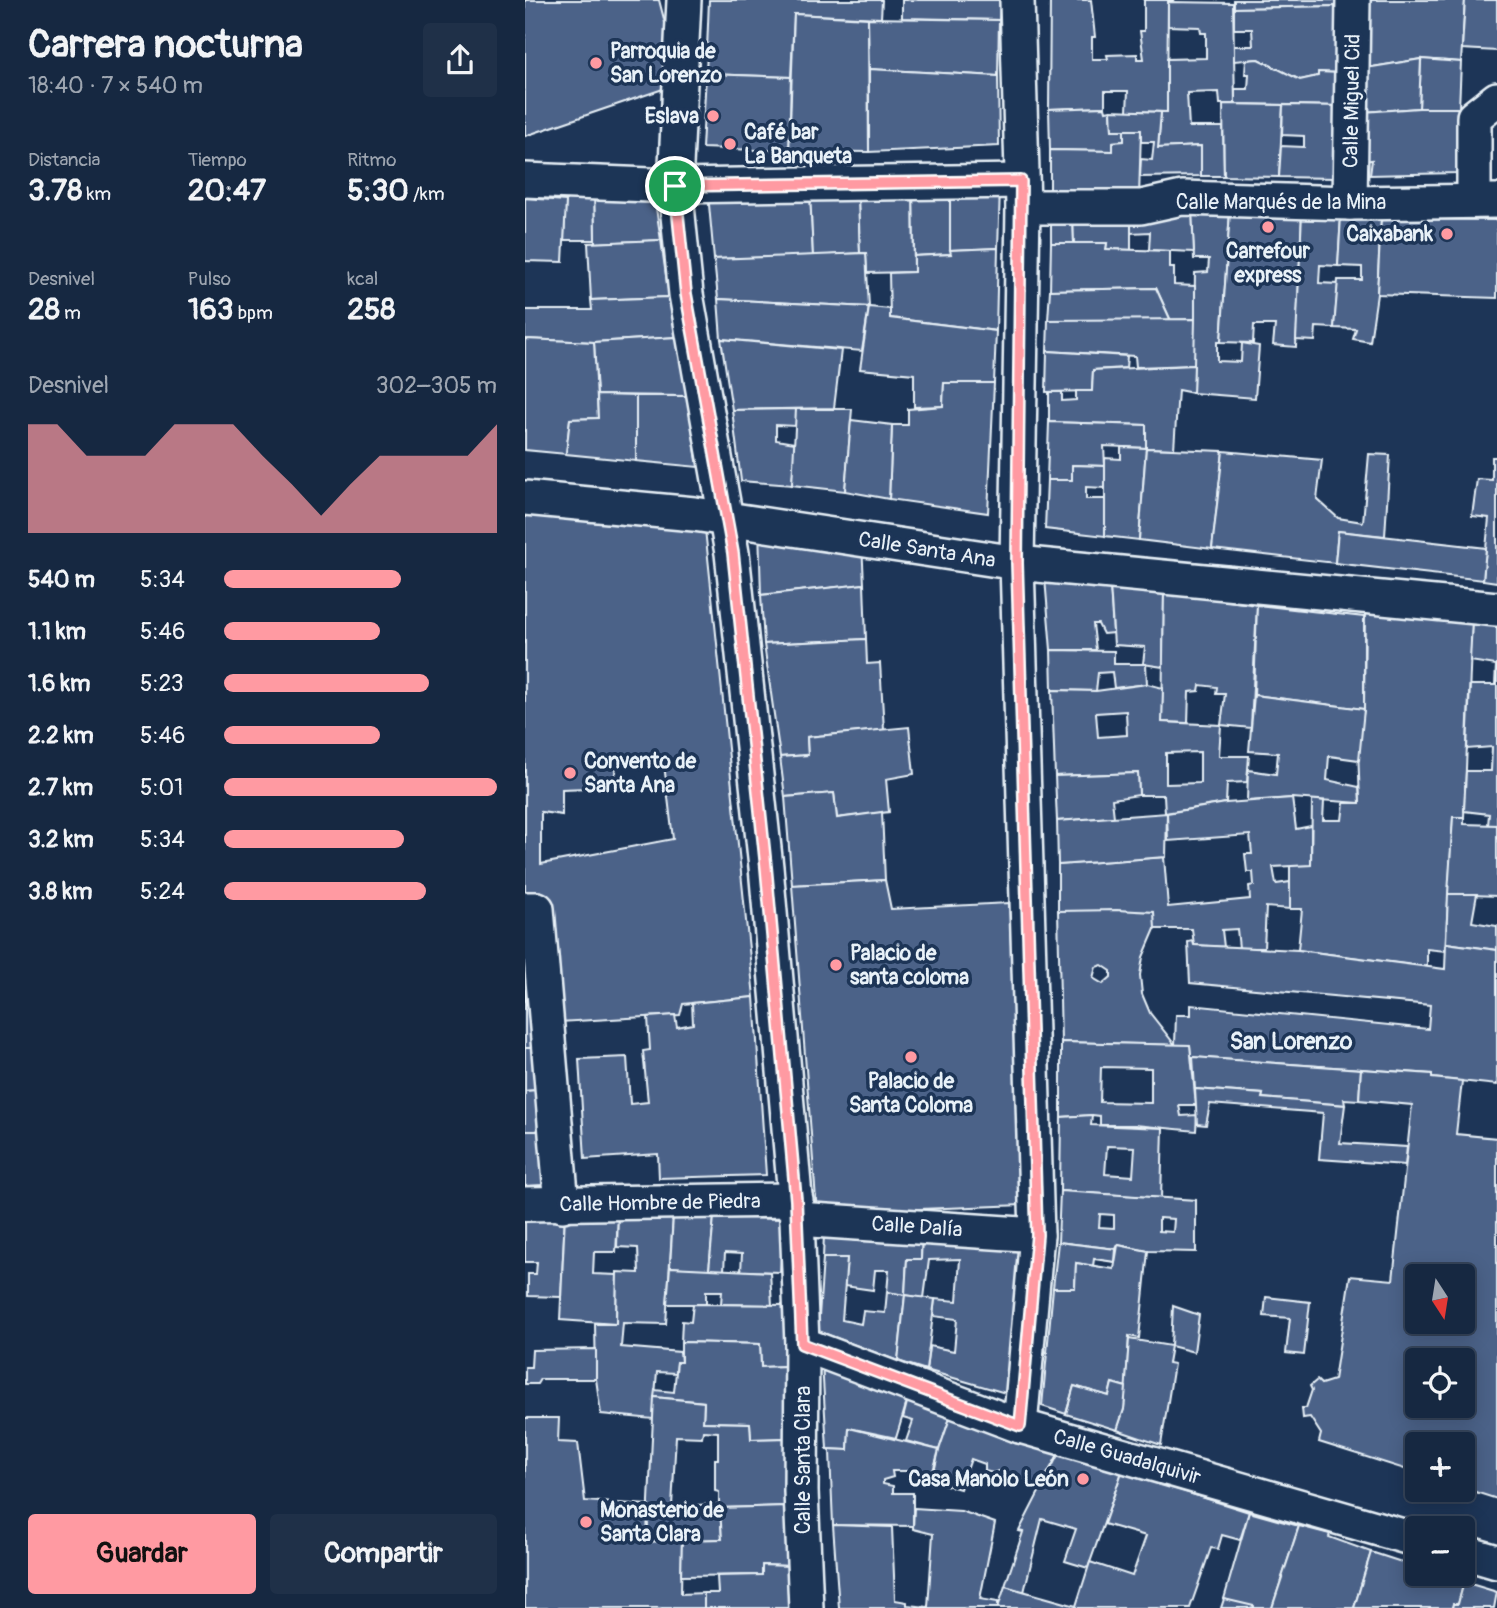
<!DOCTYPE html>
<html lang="es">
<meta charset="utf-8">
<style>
:root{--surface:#162841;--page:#1f3048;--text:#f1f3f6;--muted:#9ea6b1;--line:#35445a;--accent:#ff9aa2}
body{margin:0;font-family:Pangolin,sans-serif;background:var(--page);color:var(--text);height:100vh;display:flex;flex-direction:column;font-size:26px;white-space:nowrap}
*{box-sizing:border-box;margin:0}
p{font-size:23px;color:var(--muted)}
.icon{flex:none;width:38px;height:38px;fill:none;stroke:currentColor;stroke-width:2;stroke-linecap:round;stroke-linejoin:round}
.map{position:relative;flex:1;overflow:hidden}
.panel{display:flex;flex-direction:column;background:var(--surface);width:525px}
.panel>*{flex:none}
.needle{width:46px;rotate:168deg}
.buttons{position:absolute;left:880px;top:1264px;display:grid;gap:14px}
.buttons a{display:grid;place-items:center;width:70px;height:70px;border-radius:7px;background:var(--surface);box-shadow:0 4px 18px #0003,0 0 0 2px var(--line);font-size:35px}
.pin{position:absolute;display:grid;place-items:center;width:60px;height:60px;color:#fff;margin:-30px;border:4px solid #fff;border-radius:50%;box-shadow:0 2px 7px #0007}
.round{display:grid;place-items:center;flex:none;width:74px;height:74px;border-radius:7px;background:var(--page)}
.summary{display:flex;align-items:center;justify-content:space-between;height:119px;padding:0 28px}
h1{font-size:38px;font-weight:700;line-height:52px}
.metrics{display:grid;grid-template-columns:repeat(3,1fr);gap:10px;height:119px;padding:7px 28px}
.metrics div{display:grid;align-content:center}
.metrics b{font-size:30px;font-weight:700}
.metrics small{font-size:19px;font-weight:400}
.metrics p{font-size:19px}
.chart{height:196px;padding:14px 28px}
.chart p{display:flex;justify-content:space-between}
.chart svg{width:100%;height:126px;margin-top:7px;fill:var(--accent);opacity:.7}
.cta{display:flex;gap:14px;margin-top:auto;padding:14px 28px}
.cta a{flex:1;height:80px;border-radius:7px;background:var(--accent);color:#111;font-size:28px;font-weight:700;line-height:80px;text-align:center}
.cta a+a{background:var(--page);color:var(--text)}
ul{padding:0 28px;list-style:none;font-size:23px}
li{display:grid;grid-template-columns:112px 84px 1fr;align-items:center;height:52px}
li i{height:18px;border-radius:9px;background:var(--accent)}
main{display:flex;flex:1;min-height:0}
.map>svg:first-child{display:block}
</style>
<main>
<section class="panel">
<div class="summary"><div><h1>Carrera nocturna</h1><p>18:40 · 7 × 540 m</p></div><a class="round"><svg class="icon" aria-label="share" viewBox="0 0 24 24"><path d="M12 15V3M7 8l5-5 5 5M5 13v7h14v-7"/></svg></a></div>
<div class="metrics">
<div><p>Distancia</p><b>3.78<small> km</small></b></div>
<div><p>Tiempo</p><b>20:47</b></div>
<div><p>Ritmo</p><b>5:30<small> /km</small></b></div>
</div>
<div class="metrics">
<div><p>Desnivel</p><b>28<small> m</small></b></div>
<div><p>Pulso</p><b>163<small> bpm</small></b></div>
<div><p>kcal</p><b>258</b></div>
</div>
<div class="chart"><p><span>Desnivel</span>302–305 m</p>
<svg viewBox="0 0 160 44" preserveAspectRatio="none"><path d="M0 44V6L10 6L20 17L30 17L40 17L50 6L60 6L70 6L80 17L90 27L100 38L110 27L120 17L130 17L140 17L150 17L160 6V44z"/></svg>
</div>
<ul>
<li><b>540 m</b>5:34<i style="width:65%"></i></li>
<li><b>1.1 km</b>5:46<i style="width:57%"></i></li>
<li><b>1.6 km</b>5:23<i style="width:75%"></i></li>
<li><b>2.2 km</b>5:46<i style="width:57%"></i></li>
<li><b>2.7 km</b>5:01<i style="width:100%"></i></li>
<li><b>3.2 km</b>5:34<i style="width:66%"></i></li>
<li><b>3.8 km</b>5:24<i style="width:74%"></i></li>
</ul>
<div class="cta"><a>Guardar</a><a>Compartir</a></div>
</section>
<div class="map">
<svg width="972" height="1608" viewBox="0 0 972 1608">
<rect width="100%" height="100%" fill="#1d3557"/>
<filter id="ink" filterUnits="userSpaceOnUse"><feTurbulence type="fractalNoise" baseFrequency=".0143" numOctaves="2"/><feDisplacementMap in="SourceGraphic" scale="14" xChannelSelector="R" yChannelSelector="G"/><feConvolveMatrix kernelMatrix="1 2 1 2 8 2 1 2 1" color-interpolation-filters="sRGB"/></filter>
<g filter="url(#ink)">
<!-- building -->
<g fill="#4c6288" stroke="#e8f1f8" stroke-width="2" fill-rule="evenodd">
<polygon points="0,0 134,0 144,38 141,88 0,136"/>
<polygon points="184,0 357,0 356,18 269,14 266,77 181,74"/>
<polygon points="377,0 475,0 474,20 377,18"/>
<polygon points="525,0 566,0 570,37 567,37 567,59 583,59 582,55 612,54 612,59 619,59 615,31 619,31 619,0 649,0 643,2 642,112 602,111 603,91 580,91 580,107 524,109"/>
<polygon points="709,0 817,0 817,6 709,8"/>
<polygon points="840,0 940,0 936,62 896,59 841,68"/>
<polygon points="940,0 972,0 972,51 937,49"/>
<polygon points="643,2 708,3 710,104 695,104 694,92 662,93 664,127 698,127 699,176 676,176 676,146 633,148 636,112 642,112 642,59 681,58 681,33 676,33 675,27 643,26"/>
<polygon points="817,6 816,73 793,72 793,76 775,80 733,59 709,61 709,46 728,46 727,29 709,29 709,8"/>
<polygon points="269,14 343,18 344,152 264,151"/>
<polygon points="343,18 474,20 473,76 344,69"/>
<polygon points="733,59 775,80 793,76 793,72 816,73 816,106 710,104 710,89 723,89 724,74 720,74 721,60"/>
<polygon points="896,59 936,62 934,108 894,108"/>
<polygon points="896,59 894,108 838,112 841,68"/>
<polygon points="344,69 473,76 474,146 344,152"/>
<polygon points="181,74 266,77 264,151 177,148"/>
<polygon points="698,104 758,105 754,177 699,176"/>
<polygon points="758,105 816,106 810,178 754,177 756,146 779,147 779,136 757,135"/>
<polygon points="580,107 581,111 586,110 587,130 599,130 599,141 588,142 588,151 525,150 524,109"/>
<polygon points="894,108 934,108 931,173 845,175 847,160 838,161 838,112"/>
<polygon points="586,110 636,112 633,148 676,146 676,176 615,177 616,159 627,160 629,142 616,142 616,130 587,130"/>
<polygon points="599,130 616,130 614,198 525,198 525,150 588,151 588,142 599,141"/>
<polygon points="425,188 426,254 389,256 388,190"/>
<polygon points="425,188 475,188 473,248 425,250"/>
<polygon points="128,189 136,240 70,243 69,190"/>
<polygon points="41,190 69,190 70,240 39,240"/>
<polygon points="285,190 288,256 189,259 183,194"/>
<polygon points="285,190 333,191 335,253 288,256"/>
<polygon points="388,190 389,272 342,273 341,253 335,253 333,191"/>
<polygon points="0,198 41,201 38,262 0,261"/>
<polygon points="526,211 548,211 549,243 526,243"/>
<polygon points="667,212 705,212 696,342 692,342 692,361 716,362 717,343 734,346 730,398 668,393 670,273 683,272 684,259 669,259"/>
<polygon points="667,212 669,252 624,250 625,232 606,233 606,214"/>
<polygon points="705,212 777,214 771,347 748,345 750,325 729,325 728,343 696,342"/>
<polygon points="548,213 606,214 606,250 581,249 582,243 549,243"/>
<polygon points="777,214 816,216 813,266 795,265 794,283 813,284 809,328 791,327 790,341 771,340"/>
<polygon points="816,216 856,219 852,294 845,342 828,339 831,329 809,328 813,280 837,280 837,267 813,266"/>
<polygon points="856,219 972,220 972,298 852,294"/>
<polygon points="136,240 144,297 66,300 63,243"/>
<polygon points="526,243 582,243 581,249 645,251 645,268 649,268 649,285 670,286 670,319 646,321 631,288 525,290"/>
<polygon points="473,248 471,331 365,318 364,273 389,272 389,256 426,254 425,250"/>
<polygon points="341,253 344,307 193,299 189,259"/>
<polygon points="631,288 646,321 523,320 525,290"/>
<polygon points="144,297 152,337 69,342 0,339 0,310 67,310 66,300"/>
<polygon points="193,299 344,307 337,351 196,339"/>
<polygon points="344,307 365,309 365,318 471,331 469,383 419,383 418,406 389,407 389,374 335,369"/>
<polygon points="670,319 669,365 611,367 610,356 522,351 523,320"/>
<polygon points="152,337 162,396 72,395 69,342"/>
<polygon points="0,339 69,342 73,418 45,419 41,454 0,450"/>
<polygon points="196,339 316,350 309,408 207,410"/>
<polygon points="522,351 602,356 601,368 568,370 567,391 521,392"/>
<polygon points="669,365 668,393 653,390 649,449 621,448 621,425 524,422 524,392 537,392 537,401 551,400 551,391 567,391 568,370"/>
<polygon points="419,383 469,383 463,513 364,499 367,425 383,425 383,409 418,406"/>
<polygon points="72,395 111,396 111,461 41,454 45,419 73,418"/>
<polygon points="111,396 162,396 173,467 111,461"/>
<polygon points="271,409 271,426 251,425 251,440 270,443 267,485 216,481 207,410"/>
<polygon points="271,409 327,409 320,491 267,485"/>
<polygon points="326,420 367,425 364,499 320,491"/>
<polygon points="524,422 621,425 621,448 579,446 580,466 547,465 547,480 522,480"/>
<polygon points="596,447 621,448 614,540 580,536 580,458 596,459"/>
<polygon points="621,448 698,451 687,549 614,540"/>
<polygon points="698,451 797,460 792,499 813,518 838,522 844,454 865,455 860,536 813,531 810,563 687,549"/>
<polygon points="967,457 972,457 972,582 958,580 964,518 947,516 952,479 967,480"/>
<polygon points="547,465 580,466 580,488 561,487 561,499 580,499 580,536 520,529 522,480 547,480"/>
<path d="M0,511L180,529L229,997L158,1004L155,1015L34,1022L0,901ZM138,756L148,839L16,864V812L37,815V789L88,787L92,759Z"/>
<polygon points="234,529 337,543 339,584 236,595"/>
<polygon points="813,531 961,548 958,580 810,563"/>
<polygon points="520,578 585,585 588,633 578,634 573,624 568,624 571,650 526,650"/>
<polygon points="339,584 341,639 239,644 236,595"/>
<polygon points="585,585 639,592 638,667 618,664 620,647 589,645"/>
<polygon points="639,592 732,605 726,728 696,725 700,694 691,694 692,687 675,685 674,691 664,692 663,723 637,722"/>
<polygon points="732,605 839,617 839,709 729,695"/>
<polygon points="840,611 947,622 939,817 928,817 920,951 902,949 902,967 773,950 777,909 765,909 765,864 786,865 787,799 799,801 798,820 817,820 819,803 835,803 833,748 839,709"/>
<polygon points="947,622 972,625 972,825 963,825 964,814 939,811 941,771 966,771 967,747 942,749 945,685 970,685 971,665 945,661"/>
<polygon points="341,639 342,664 355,663 359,730 282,737 283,755 255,757 239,644"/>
<polygon points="526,650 589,651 589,664 621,664 622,684 589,688 587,672 573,673 571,691 527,690"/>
<path d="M622,684L638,688L637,722L696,725L694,756H724L722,782L702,783L701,803L640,813L639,795H614L613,773L530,776L527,690L571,691ZM601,711L602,735L573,737L571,713ZM675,752V783L641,784V753Z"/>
<polygon points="729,695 839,709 834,760 804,756 802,780 834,787 835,803 767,798 722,801 723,770 751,774 753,753 724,751"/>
<polygon points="384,727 389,774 361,779 364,812 312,818 309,793 260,797 255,757 283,755 282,737"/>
<polygon points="613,773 614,795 587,799 589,817 532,821 530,776"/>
<polygon points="309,793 312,818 357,812 360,880 267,885 260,797"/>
<polygon points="767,798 771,829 786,826 786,865 748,867 751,884 765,882 765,909 741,907 739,948 714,948 712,929 697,930 699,947 669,945 667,929 629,929 629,912 533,911 533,865 639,857 643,907 725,899 724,886 729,885 728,872 722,872 720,854 727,854 725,835 643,841 642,813 701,803"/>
<polygon points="642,813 641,857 533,865 532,821"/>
<polygon points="928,817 939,817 939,824 972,825 972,896 923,894"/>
<polygon points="360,880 366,909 484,903 498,1205 292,1213 267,885"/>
<polygon points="923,894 952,894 947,922 972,926 972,950 921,943"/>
<path d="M592,910L629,912L630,929L618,957L615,975L617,994L625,1013L650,1045L536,1042L533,911ZM577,965L586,971V977L578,984L568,978L571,967Z"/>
<polygon points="668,941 669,945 773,950 920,969 921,943 972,950 972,1085 907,1078 907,1074 666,1057 665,1045 650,1045 651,1015 666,1015 666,1005 903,1029 905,1005 665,983 663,942"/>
<polygon points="0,990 5,990 9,1048 0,1048"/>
<polygon points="229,997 241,1175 134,1178 133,1154 60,1159 54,1059 102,1057 105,1104 123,1102 118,1051 125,1050 123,1017 150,1015 152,1027 168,1024 167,1003"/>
<path d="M536,1042L665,1045L671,1105H654L656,1116L672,1115L671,1131L610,1125H575V1116L567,1115L536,1117ZM576,1067L626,1068V1103L575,1102Z"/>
<polygon points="0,1048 9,1048 13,1090 0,1091"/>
<polygon points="668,1057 836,1069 834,1100 819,1099 820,1105 737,1098 738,1094 670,1089"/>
<path d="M836,1069L907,1074V1078L937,1081L931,1134L972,1138V1499L938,1488V1444H892V1473L794,1442L796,1434L785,1417L778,1418L777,1408H781L787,1390L785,1386L792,1380L796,1384L809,1380L825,1276L868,1280L887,1105L834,1100ZM892,1276H938V1321H892ZM892,1360H938V1405H892Z"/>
<polygon points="670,1089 738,1094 737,1098 820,1105 815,1143 882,1147 880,1165 794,1159 798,1113 685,1104 681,1125 672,1124"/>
<polygon points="13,1090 15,1131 0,1131 0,1091"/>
<path d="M567,1115L566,1125L638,1128L636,1198L535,1191L536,1117ZM582,1146L610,1147L608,1176L580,1174Z"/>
<polygon points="0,1131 15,1131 19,1185 0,1186"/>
<path d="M535,1191L671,1200V1252L623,1251L593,1245L591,1249L533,1242ZM575,1214L589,1215V1228L574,1227ZM634,1218L649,1219L648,1232L634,1231Z"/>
<polygon points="0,1215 40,1215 36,1297 3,1296 3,1274 11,1274 12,1262 0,1262"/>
<polygon points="40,1215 93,1216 91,1252 69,1252 68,1274 92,1275 91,1324 35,1320"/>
<polygon points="93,1216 148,1216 141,1324 98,1323 96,1347 155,1352 156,1362 152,1362 151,1373 132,1372 128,1419 76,1414 71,1379 70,1324 91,1324 92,1272 114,1273 113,1248 92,1247"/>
<polygon points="148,1216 189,1217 184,1270 145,1267"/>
<polygon points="189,1217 258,1219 255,1272 216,1271 217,1254 200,1253 199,1270 184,1270"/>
<polygon points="299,1234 397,1237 396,1259 382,1259 380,1295 362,1292 364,1270 350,1270 348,1290 319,1286 322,1258 298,1258"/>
<polygon points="397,1237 495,1240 484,1394 401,1370 404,1346 429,1351 432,1319 408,1316 410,1299 432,1301 435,1259 404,1260 399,1298 380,1295 382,1259 396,1259"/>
<polygon points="533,1242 591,1249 590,1262 569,1259 568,1266 551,1263 550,1288 528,1288"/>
<polygon points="593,1245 623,1251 614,1338 604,1336 601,1387 587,1383 584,1396 549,1386 541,1414 517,1406 528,1288 550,1288 551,1263 589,1269"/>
<polygon points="298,1258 322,1258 317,1320 336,1324 338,1311 360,1313 362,1292 380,1295 373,1361 293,1331"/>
<polygon points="145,1267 245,1272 247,1305 196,1304 197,1291 181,1291 181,1304 142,1304"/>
<polygon points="380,1295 410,1299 401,1370 373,1361"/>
<polygon points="741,1297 785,1302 779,1355 761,1353 765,1318 739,1316"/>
<polygon points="168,1304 261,1305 263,1366 236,1367 235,1344 156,1342 157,1321 166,1322"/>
<polygon points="648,1306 674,1315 669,1352 646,1346"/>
<polygon points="604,1339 646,1346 643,1363 649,1364 636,1445 592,1430 599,1409"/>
<polygon points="156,1342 235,1344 236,1367 263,1366 262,1438 226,1439 225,1423 178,1422 179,1402 129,1397 130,1390 149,1392 152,1362 156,1362"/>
<polygon points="71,1349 71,1379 15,1379 12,1384 0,1384 0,1367 6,1367 7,1350"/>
<polygon points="297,1362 384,1395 371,1438 324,1428 323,1450 302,1449"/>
<polygon points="587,1383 601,1387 599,1409 592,1430 541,1414 549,1386 584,1396"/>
<polygon points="384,1395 427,1412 414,1450 381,1441 388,1421 378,1418"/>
<path d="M129,1397L179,1402L178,1422L225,1423L226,1439L262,1438L261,1506L195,1508L197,1539L122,1542ZM178,1431L193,1432V1459H190V1491L194,1492V1504L147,1506L151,1436L177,1437Z"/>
<polygon points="427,1412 534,1453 515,1487 474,1471 468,1473 460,1471 460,1464 446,1459 435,1489 407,1481 414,1450"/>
<polygon points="0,1418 34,1418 33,1442 53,1443 60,1501 123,1505 122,1542 157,1540 156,1594 179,1593 179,1608 0,1608"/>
<polygon points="324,1428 414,1450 408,1471 367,1471 368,1477 358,1480 358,1484 368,1486 368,1493 388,1493 388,1526 308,1525 305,1452 302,1449 323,1450"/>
<polygon points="534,1453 597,1472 563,1568 540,1561 551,1529 517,1519 499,1592 480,1586 498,1532 494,1531"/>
<polygon points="597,1472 724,1512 715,1540 697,1535 693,1549 686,1548 665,1608 473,1608 480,1586 551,1606 565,1562 607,1576 621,1536 579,1524"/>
<polygon points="261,1506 264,1566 237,1565 237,1575 156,1576 157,1540 197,1539 195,1508"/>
<polygon points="389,1508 436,1511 470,1523 455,1599 473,1602 473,1608 314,1608 308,1525 367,1527 370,1600 382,1602 382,1605 403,1607 408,1534 388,1529"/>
<polygon points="724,1512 774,1526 747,1608 729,1608 699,1599"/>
<polygon points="774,1526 805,1534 804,1537 846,1552 829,1608 747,1608"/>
<polygon points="846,1552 892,1567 892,1573 913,1573 939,1582 933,1604 928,1604 927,1608 829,1608"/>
<polygon points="237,1565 264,1566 267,1608 179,1608 179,1593 193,1593 192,1576 237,1575"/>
<polygon points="939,1582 972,1592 969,1608 927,1608 928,1604 933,1604"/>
<polygon points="699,1599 729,1606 729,1608 696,1608"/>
</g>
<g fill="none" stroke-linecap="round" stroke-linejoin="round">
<defs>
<g id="minor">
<polyline points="159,0 150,186 161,294 207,553 241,867 272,1219 277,1344 276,1491 281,1608"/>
<polyline points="492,0 498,207 492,563 512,1235 495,1426"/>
<polyline points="0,180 150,186 497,181"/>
<polyline points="949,201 949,117 972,99"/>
<polyline points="825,203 828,0"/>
<polyline points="498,207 616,207 657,198 825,203 972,201"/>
<polyline points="0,498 169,514 492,563 972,609"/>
<polyline points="0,909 12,909 37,1205"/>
<polyline points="0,1204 271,1200"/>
<polyline points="272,1219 512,1235"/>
<polyline points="277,1344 495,1426 892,1540"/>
<polyline points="938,1552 972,1562"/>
</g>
</defs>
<!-- minor casing -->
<use href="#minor" stroke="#e8f1f8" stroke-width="38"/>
<!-- minor -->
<use href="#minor" stroke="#1d3557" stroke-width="33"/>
</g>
</g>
<g fill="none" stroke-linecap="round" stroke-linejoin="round" filter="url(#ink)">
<defs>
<polygon id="route" points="496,181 492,563 512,1235 495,1426 277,1344 271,1200 241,867 208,553 161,294 150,186"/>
</defs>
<!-- route casing -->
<use href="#route" stroke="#fff" stroke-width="14"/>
<!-- route -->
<use href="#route" stroke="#ff9aa2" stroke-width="9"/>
</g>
<!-- markers -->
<g fill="#ff9aa2" stroke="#1d3557" stroke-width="2.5">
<circle cx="71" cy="63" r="7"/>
<circle cx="188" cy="116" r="7"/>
<circle cx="205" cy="144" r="7"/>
<circle cx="743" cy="227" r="7"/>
<circle cx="922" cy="234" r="7"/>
<circle cx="45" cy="773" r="7"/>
<circle cx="311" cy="965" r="7"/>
<circle cx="386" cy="1057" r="7"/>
<circle cx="558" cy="1479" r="7"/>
<circle cx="61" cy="1522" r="7"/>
</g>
<g text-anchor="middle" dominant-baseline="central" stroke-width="7" stroke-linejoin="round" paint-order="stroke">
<!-- poi labels -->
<g font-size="21" font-weight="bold" fill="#e8f1f8" stroke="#1d3557" text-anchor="start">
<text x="85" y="51">Parroquia de<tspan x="85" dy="24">San Lorenzo</tspan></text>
<text x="174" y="116" text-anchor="end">Eslava</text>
<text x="219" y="132">Café bar<tspan x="219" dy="24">La Banqueta</tspan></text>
<text x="908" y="234" text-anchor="end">Caixabank</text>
<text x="743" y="251" text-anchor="middle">Carrefour<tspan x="743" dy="24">express</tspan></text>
<text x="59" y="761">Convento de<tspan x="59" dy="24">Santa Ana</tspan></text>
<text x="325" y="953">Palacio de<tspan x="325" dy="24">santa coloma</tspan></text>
<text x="386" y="1081" text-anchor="middle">Palacio de<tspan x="386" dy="24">Santa Coloma</tspan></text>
<text x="544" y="1479" text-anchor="end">Casa Manolo León</text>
<text x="75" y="1510">Monasterio de<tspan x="75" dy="24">Santa Clara</tspan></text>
</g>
<!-- street labels -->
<g font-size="21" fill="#e8f1f8" stroke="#1d3557">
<text transform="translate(827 101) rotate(-89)">Calle Miguel Cid</text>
<text x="756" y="202">Calle Marqués de la Mina</text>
<text transform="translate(402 550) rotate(9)">Calle Santa Ana</text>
<text transform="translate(135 1203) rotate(-1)">Calle Hombre de Piedra</text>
<text transform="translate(392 1227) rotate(4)">Calle Dalía</text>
<text transform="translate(602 1457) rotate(16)">Calle Guadalquivir</text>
<text transform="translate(278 1460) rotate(-90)">Calle Santa Clara</text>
</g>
<!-- neighbourhood labels -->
<g font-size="23" font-weight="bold" fill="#e8f1f8" stroke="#1d3557">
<text x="766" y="1041">San Lorenzo</text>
</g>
</g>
</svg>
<div class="buttons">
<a><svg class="needle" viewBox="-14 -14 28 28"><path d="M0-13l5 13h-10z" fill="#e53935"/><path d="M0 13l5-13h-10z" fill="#9ea6b1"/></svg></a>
<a><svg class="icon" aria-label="locate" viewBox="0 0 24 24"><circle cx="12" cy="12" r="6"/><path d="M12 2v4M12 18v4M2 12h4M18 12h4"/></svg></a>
<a>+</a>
<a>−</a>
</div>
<div class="pin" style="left:150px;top:186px;background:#1e9e55"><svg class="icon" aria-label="arrive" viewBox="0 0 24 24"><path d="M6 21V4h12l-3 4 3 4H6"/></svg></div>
</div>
</main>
